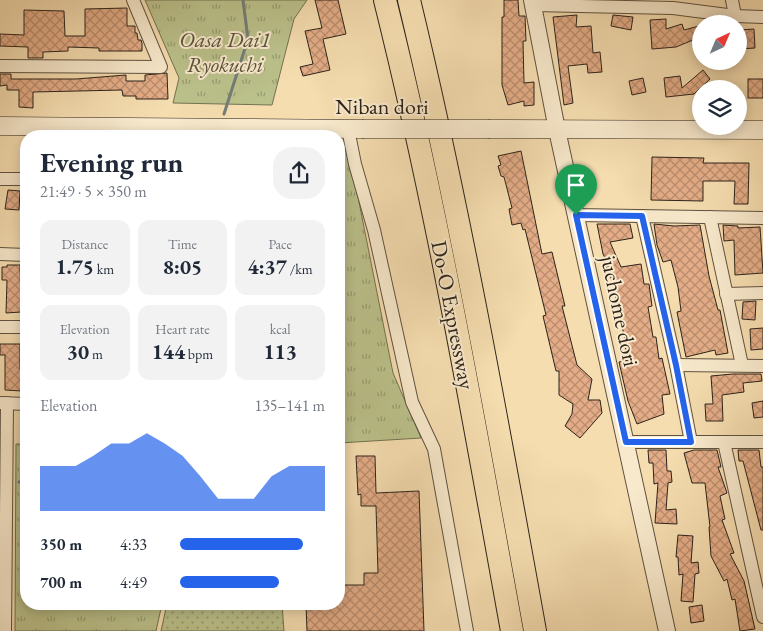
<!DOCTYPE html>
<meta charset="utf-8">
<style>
:root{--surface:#fff;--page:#f2f2f3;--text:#1f2937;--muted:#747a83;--accent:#2563eb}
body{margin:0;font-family:"EB Garamond",serif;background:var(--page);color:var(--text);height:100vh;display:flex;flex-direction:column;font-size:19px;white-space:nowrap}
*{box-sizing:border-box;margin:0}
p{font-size:16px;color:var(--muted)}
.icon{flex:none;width:28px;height:28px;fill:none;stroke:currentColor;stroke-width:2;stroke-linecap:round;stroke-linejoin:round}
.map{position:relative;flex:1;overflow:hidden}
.details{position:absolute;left:20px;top:130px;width:325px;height:480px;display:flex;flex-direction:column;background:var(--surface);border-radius:20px;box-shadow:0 2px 12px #0003}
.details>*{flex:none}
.needle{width:32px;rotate:44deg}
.fabs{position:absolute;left:692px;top:15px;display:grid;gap:10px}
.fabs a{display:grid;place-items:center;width:55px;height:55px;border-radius:50%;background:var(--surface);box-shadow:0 2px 12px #0003;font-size:25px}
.pin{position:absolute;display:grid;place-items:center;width:42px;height:42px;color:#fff;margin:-51px -21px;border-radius:50% 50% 50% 0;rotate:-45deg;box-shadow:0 0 5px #0007}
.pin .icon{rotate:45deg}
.round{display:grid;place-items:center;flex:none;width:52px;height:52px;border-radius:20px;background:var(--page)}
.head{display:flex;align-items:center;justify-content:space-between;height:85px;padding:0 20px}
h1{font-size:28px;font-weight:700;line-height:38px}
.stats{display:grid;grid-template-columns:repeat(3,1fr);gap:8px;height:85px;padding:5px 20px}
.stats div{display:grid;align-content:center;border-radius:12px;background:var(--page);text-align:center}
.stats b{font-size:21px;font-weight:700}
.stats small{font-size:14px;font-weight:400}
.stats p{font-size:14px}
.chart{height:140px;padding:10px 20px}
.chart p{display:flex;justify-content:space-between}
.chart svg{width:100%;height:90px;margin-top:5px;fill:var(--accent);opacity:.7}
ul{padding:0 20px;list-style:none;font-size:16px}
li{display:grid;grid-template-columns:80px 60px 1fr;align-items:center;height:38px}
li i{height:12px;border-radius:6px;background:var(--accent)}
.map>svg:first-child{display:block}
</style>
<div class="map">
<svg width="763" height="631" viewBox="0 0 763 631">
<defs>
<pattern id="grass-dots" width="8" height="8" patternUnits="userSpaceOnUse" patternTransform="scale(1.25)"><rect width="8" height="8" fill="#bbc18b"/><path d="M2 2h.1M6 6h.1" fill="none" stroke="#989c71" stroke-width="1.8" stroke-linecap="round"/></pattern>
<pattern id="park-tufts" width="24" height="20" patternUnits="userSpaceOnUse" patternTransform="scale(1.25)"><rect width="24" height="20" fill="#bbc18b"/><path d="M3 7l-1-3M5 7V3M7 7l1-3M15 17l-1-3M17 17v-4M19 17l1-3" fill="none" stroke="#989c71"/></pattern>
<pattern id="building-cross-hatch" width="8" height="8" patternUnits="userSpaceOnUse" patternTransform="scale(1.25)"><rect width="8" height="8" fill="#e4ad87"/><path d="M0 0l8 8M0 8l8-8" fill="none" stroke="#b98c6e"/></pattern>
</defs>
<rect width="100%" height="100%" fill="#f5ddb0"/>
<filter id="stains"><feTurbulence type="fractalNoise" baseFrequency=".004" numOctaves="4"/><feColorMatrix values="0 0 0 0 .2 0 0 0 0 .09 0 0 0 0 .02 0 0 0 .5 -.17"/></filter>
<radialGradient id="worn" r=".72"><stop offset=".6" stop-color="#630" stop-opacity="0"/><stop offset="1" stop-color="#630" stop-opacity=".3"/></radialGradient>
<!-- grass -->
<polygon fill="url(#grass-dots)" stroke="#747252" points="167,604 282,604 284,631 161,631"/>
<!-- park -->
<g fill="url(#park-tufts)" stroke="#747252">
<polygon points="145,0 307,0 294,19 272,105 173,103 179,78"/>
<polygon points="339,143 344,143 358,197 393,373 421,438 339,443"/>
<polygon points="16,444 26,444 26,604 162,604 156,631 15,631"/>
</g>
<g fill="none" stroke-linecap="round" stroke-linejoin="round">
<!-- stream -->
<g stroke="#737d78" stroke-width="3">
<polyline points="224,114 248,39 243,0"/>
<polyline points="19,482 26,483"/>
</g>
</g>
<!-- building -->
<g fill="url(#building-cross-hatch)" stroke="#2d231a">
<polygon points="315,0 338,0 346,34 323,39 330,70 303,76 300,67 313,64 305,31 322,28"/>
<polygon points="504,0 518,0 519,16 525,16 526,41 523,41 524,83 534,82 534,105 524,106 524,101 508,105 502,85 502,17 504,17"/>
<polygon points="127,8 127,26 135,26 135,33 137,33 138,40 141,40 142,43 142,51 99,51 99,48 68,47 68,51 43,52 43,58 28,58 28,47 0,46 0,34 24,35 24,10 64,11 65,36 85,36 85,9"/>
<polygon points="577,15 576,27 591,26 593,53 600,52 602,72 588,73 587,64 568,66 573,103 564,105 553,17"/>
<polygon points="613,15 633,17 631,30 611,26"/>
<polygon points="666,19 666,29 682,24 684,30 699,26 701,60 699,60 693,40 676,47 652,49 650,20"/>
<polygon points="754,29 755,48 740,49 740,30"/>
<polygon points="703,70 710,79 694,94 666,97 664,78 680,76 682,88"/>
<polygon points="167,73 168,99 136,99 136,96 123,96 122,90 33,92 33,108 19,107 19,90 7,90 7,85 0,86 0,74 11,74 11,79 76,79 126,75 126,81 145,81 145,75"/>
<polygon points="643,78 646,92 632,95 629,81"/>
<rect x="748" y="79" width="15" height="19"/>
<polygon points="521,151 542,254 552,252 565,306 562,306 577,365 592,379 588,400 600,400 602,413 580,438 565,426 572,414 573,404 559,395 559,371 556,371 543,316 546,315 525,229 523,230 521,223 512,225 509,209 512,208 504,177 501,176 498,166 501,165 498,156"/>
<polygon points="652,157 704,158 703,163 749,163 748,204 734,204 735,181 703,181 703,201 651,200"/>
<polygon points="8,190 20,191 19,210 5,209"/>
<polygon points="597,224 630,224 633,238 610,242 621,267 641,264 644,284 649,284 652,306 648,307 653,337 656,337 659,359 662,358 670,394 662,395 664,414 637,424 628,401 619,362 629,360 623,341 625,340 614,289 616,289 606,267 609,266 603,254"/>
<polygon points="654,224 674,226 700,225 709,276 718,310 720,310 728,353 716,355 715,350 686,357 677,312 681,311 678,287 671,260 663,262 657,245"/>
<polygon points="723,225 738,226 738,228 760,227 763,273 735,275 734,240 724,241"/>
<polygon points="7,265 20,265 21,312 6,313 7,280 2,280 2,267 7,267"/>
<polygon points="756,301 755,320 742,319 743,302"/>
<polygon points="763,328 763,349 751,350 750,329"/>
<polygon points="0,344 20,344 20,369 26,369 26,381 22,381 22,391 5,390 5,355 0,355"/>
<polygon points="733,374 761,374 762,381 743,383 744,392 722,395 723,421 706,421 705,404 713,404 711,376"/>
<polygon points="763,401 763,417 754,418 752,403"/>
<polygon points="648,450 666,450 667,471 671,471 672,482 668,483 666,510 676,509 677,524 655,523 658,483 654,484 653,463 649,463"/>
<polygon points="694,450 717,450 721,467 718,467 727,493 720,496 725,519 722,520 734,553 730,554 744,581 755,629 740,631 735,599 732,600 727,579 724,581 711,556 709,527 710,527 705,483 692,483 684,453"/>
<polygon points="738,450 759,450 761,467 763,467 763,530 761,530 743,461 739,461"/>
<polygon points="356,456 375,456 376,493 419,491 424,631 307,631 306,604 339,604 339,585 364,585 364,573 378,573 376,506 361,506 361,494 358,495"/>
<polygon points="678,535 693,536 691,563 698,562 699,573 695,574 693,602 681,601 683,574 679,575 678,557 676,557"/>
<polygon points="702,605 704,621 691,623 689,607"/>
</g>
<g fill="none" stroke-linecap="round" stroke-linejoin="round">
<defs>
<g id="minor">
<polyline points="732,0 735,16"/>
<polyline points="533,5 673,8 735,16 763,17"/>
<polyline points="0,66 161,67 133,0"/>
<polyline points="348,129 355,164 374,230 412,402 434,449 467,631"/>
<polyline points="0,179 26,179"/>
<polyline points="576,215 763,218"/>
<polyline points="642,216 676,365 691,442"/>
<polyline points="710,217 742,365"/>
<polyline points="0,254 26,255"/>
<polyline points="726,294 763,293"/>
<polyline points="0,327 26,327"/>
<polyline points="676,365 763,366"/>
<polyline points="0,403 26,404"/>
<polyline points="626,442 763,442"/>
<polyline points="724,442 763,617"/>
<polyline points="5,631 7,403"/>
</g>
<polyline id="tertiary" points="532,0 557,130 667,631"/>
<g id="secondary">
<polyline points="0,126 362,129"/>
<polyline points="490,129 763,130"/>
</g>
<g id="motorway">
<path d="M385,0C437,208 474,420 512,631"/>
<path d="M409,0C459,208 497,420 535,631"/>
</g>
</defs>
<!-- minor casing -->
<use href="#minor" stroke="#5f5240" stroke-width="14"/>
<!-- tertiary casing -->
<use href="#tertiary" stroke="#5f5240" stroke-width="18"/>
<!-- secondary casing -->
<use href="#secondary" stroke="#2d231a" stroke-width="19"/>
<!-- motorway casing -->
<use href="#motorway" stroke="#2d231a" stroke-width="24"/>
<!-- minor -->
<use href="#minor" stroke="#f8e9cc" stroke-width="12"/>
<!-- tertiary -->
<use href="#tertiary" stroke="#f8e9cc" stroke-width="16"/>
<!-- secondary -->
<use href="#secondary" stroke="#f8e9cc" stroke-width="18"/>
<!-- motorway -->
<use href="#motorway" stroke="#f5ddb0" stroke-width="22"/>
<defs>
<polyline id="secondary-bridge" points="362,129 490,129"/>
</defs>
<!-- secondary-bridge casing -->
<use href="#secondary-bridge" stroke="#2d231a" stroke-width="19" stroke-linecap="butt"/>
<!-- secondary-bridge -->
<use href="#secondary-bridge" stroke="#f8e9cc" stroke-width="18"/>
</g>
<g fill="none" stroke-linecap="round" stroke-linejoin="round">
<defs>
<polygon id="route" points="576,215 642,216 676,365 691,442 626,442"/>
</defs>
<!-- route casing -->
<use href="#route" stroke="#fff" stroke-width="10"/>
<!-- route -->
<use href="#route" stroke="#2563eb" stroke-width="6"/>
</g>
<g text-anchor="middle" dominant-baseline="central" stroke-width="4" stroke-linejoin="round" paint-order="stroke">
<!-- park labels -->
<g font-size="22" font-style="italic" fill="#58523c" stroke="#f8e9cc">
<text x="225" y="39">Oasa Dai1<tspan x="225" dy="25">Ryokuchi</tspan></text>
</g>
<!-- street labels -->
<g font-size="22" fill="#2d231a" stroke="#f8e9cc">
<text x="382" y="106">Niban dori</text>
<text transform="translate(620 311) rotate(78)">juchome dori</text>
<text transform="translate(453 315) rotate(79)">Do-O Expressway</text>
</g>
</g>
<rect width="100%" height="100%" filter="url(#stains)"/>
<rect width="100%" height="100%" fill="url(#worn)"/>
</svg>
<div class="fabs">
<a><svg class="needle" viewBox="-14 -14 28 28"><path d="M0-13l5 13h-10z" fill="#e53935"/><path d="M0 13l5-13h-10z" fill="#747a83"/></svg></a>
<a><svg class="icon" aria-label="layers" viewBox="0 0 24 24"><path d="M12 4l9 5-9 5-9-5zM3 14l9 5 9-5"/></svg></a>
</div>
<div class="pin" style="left:576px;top:215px;background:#1e9e55"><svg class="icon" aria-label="arrive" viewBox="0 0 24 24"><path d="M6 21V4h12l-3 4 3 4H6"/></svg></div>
<section class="details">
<div class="head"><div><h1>Evening run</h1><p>21:49 · 5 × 350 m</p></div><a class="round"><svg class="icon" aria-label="share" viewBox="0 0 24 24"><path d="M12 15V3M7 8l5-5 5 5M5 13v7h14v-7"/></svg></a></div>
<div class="stats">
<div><p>Distance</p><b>1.75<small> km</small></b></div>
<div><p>Time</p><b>8:05</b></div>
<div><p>Pace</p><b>4:37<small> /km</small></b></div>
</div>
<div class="stats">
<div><p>Elevation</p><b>30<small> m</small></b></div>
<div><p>Heart rate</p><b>144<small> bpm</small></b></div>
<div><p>kcal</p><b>113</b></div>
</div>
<div class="chart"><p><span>Elevation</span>135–141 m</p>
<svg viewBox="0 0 160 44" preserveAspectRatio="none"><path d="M0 44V22L10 22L20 22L30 17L40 11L50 11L60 6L70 11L80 17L90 27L100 38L110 38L120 38L130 27L140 22L150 22L160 22V44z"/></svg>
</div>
<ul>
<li><b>350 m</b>4:33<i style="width:85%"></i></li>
<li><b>700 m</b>4:49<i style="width:68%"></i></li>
</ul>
</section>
</div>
